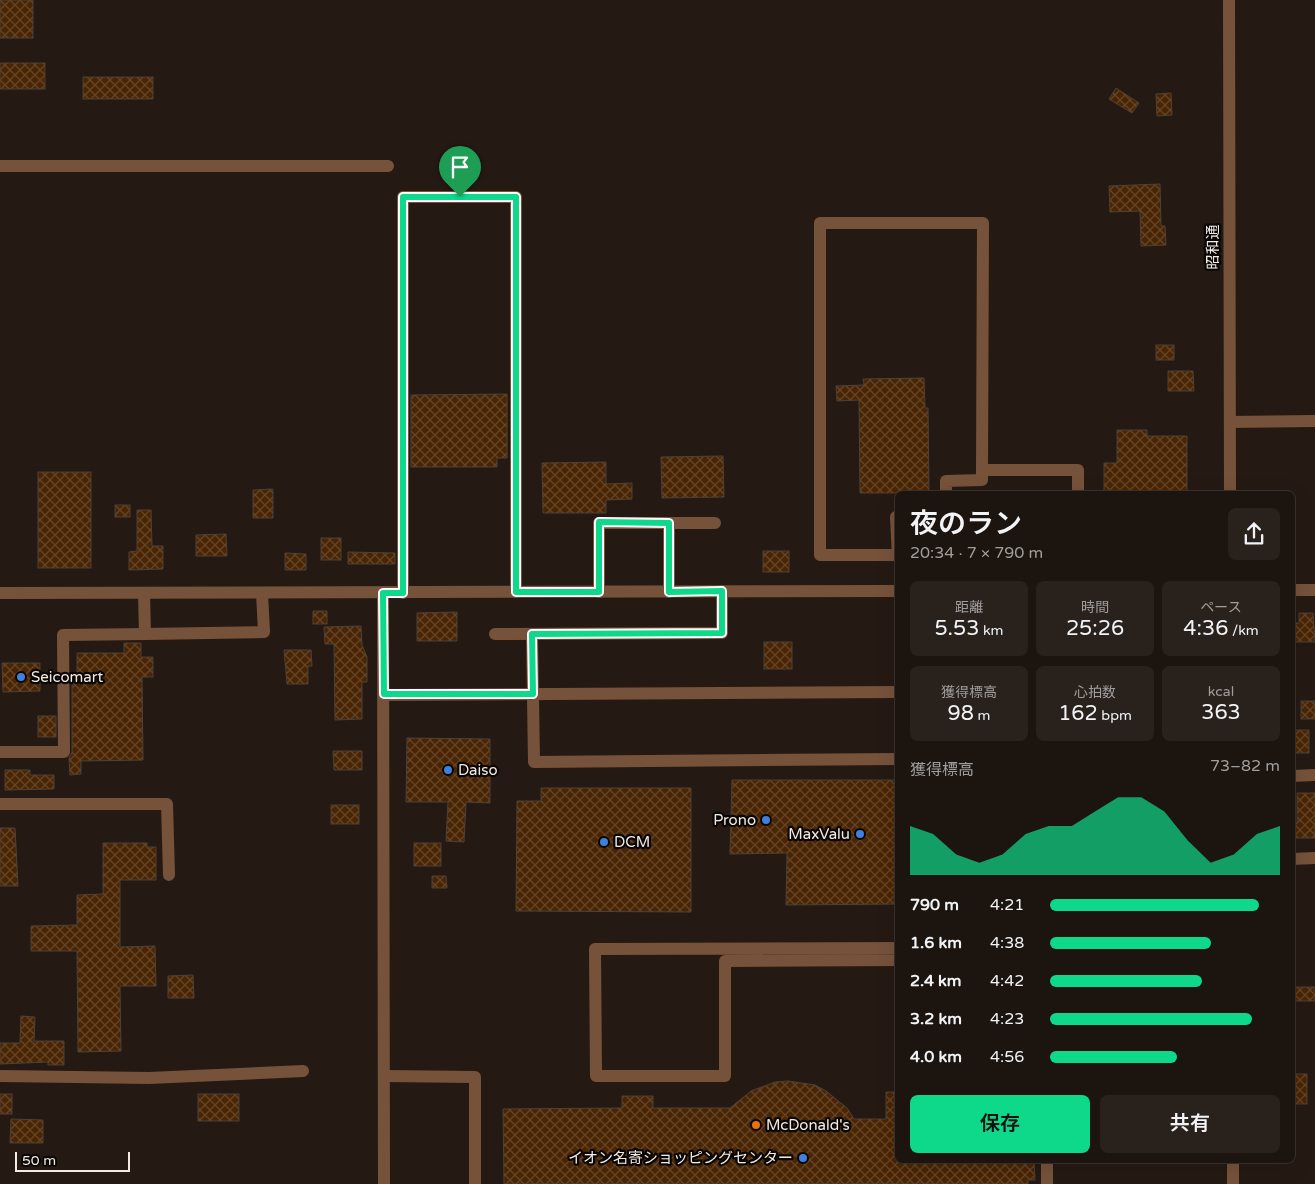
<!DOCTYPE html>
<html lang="ja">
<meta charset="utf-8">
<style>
:root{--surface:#1c140e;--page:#29211c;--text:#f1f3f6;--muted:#a09e9e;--line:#3a332e;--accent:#0ed98a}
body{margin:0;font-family:"Varela Round","Noto Sans JP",sans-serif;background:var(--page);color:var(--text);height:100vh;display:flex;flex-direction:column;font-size:19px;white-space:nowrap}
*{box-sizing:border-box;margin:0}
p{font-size:16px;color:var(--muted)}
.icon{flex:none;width:28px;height:28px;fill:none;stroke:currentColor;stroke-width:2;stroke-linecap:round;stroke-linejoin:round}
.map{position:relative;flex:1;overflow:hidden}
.sheet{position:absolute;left:895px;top:491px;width:400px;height:672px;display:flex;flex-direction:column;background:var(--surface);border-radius:8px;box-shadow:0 5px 20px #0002,0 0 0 1px var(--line)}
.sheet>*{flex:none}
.scale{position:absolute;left:15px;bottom:12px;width:115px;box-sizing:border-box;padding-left:5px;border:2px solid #f2eae5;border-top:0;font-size:14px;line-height:18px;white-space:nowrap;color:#f2eae5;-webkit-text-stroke:4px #0a0604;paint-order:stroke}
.pin{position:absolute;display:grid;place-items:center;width:42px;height:42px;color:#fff;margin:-51px -21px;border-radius:50% 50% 50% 0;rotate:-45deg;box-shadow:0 0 5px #0007}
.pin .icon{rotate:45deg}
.round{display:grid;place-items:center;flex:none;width:52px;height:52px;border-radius:8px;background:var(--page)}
.headline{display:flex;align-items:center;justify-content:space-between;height:85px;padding:0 15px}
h1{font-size:28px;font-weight:600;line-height:38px}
.figures{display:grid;grid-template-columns:repeat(3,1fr);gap:8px;height:85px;padding:5px 15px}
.figures div{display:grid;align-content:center;border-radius:8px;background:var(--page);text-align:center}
.figures b{font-size:21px;font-weight:600}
.figures small{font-size:14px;font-weight:400}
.figures p{font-size:14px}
.chart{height:140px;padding:10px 15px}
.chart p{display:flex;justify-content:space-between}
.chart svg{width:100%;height:90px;margin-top:5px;fill:var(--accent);opacity:.7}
.cta{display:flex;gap:10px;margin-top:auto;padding:10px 15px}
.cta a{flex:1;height:58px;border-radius:8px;background:var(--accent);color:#111;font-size:20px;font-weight:600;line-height:58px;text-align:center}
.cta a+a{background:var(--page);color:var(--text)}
ul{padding:0 15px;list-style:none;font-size:16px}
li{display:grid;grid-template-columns:80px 60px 1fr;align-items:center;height:38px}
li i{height:12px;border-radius:6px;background:var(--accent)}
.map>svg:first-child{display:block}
</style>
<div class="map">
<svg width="1315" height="1184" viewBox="0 0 1315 1184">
<defs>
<pattern id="building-cross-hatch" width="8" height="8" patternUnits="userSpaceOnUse" patternTransform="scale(1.25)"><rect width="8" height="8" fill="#4a2503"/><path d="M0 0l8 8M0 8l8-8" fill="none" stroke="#654528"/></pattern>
</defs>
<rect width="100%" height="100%" fill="#251a13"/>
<!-- building -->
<g fill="url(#building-cross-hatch)" stroke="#4d4139">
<rect x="0" y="0" width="33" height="38"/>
<rect x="0" y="63" width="45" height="26"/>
<rect x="83" y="77" width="70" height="22"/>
<polygon points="1116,88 1139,103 1132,113 1109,99"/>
<polygon points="1171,93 1172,115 1157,116 1156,94"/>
<polygon points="1160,184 1161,226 1165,226 1166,245 1141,246 1140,211 1110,212 1109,186"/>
<rect x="1156" y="345" width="18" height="15"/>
<polygon points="1168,371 1193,371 1194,391 1168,391"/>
<polygon points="924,378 925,408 928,408 929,493 860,493 859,400 837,401 836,386 864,385 863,379"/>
<polygon points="507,394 507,458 497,458 497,467 411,467 411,395"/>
<polygon points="1117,430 1147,430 1147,436 1187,436 1187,494 1104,494 1104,463 1117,463"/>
<polygon points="723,456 724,497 662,498 661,457"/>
<polygon points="606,462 606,484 632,483 632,499 606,500 606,513 543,513 542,463"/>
<rect x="38" y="472" width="53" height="96"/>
<polygon points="273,489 273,518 253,518 253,490"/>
<rect x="115" y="505" width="15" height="12"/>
<polygon points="137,510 151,510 152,546 163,546 163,569 129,570 129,552 137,551"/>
<polygon points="226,534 227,556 196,556 196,535"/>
<rect x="321" y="538" width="20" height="22"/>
<rect x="763" y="551" width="26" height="21"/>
<polygon points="348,552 395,553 395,564 348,564"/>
<polygon points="285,553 306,554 306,570 285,570"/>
<rect x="313" y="611" width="14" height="13"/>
<polygon points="457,612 457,641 417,641 417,613"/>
<polygon points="1299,613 1313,613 1315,642 1294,642 1294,623 1299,623"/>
<polygon points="361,626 362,645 367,657 367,682 362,682 362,719 335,720 334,644 325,644 324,627"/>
<rect x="764" y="642" width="28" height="27"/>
<polygon points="124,643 141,643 141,657 153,657 153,677 142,677 143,760 81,761 81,774 70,775 69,758 72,752 72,680 77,680 77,653 124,653"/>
<polygon points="284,650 311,650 312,666 308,666 308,684 287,684"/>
<polygon points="2,663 40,663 40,691 3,692"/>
<rect x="1301" y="701" width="14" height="18"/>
<rect x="38" y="716" width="18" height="21"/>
<rect x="1292" y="730" width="17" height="23"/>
<polygon points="407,738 490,739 490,803 466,802 464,842 446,841 448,802 406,802"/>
<polygon points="333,751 362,751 362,770 334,770"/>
<polygon points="5,770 30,770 30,775 54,775 54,789 5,790"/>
<polygon points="732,780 898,780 898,904 786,905 787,853 730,854"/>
<polygon points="541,788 691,788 691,912 516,911 517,801 541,801"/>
<polygon points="1297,793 1315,793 1315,838 1292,838 1292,823 1297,823"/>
<rect x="331" y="805" width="28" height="19"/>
<polygon points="0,828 15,828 18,886 0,886"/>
<polygon points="103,843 147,843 147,847 156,847 156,880 120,880 120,947 155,946 156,986 120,986 121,1051 78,1052 77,951 31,951 31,926 77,925 77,895 103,894"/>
<rect x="414" y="843" width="27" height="23"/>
<polygon points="432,876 446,876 447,888 432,888"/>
<polygon points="193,975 194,998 168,998 168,976"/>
<rect x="1292" y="987" width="23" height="14"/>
<polygon points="21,1016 35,1017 34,1041 64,1041 64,1065 48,1065 48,1062 0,1064 0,1043 20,1043"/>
<rect x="1292" y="1074" width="15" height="30"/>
<polygon points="788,1081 815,1085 826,1091 847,1108 854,1119 886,1119 886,1092 898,1092 898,1161 1034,1161 1035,1180 1028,1180 1028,1184 504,1184 503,1109 622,1108 622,1096 653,1096 653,1108 730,1108 751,1091 775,1082"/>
<rect x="0" y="1094" width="12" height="20"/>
<rect x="198" y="1094" width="41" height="27"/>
<polygon points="11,1119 43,1120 43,1143 10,1143"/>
</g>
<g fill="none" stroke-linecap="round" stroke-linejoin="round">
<!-- minor -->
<g stroke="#76523b" stroke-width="12">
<polyline points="1229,0 1230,494"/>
<polyline points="0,166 388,166"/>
<polyline points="1230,422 1315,421"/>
<polyline points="946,494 946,481 982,480 982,470"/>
<polyline points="896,517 898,557"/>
<polyline points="898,555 820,555 820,223 983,223 982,470 1078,470 1078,494"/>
<polyline points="1292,590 1315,590"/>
<polyline points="599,592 599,523 715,523"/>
<polyline points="669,592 669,523"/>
<polyline points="0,593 898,591"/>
<polyline points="144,593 145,634 264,632 262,593"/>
<polyline points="383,593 384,1184"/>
<polyline points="403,593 403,197 516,197 516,592"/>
<polyline points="495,634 722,633 722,591"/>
<polyline points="532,634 534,762 898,759"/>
<polyline points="384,695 898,692"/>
<polyline points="0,752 64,752 63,635 145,634"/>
<polyline points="1292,776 1315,775"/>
<polyline points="0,804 167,804 169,875"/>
<polyline points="1292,859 1315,858"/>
<polyline points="898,948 595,949 596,1076 725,1076 725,961 898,960"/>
<polyline points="0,1076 149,1078 303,1071"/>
<polyline points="384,1076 475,1077 475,1184"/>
<polyline points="1047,1161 1047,1184"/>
<polyline points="1233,1161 1233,1184"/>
</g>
</g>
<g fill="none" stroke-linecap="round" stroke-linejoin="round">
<defs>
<polygon id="route" points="403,197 516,197 516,592 599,592 599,522 669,523 669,592 722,591 722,633 532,634 533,694 384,694 383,593 403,593"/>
</defs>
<!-- route casing -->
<use href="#route" stroke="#fff" stroke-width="10"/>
<!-- route -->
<use href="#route" stroke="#0ed98a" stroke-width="6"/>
</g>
<!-- markers -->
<g fill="#3f7fe0" stroke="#0a0604" stroke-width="2">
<circle cx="21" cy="677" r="5"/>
<circle cx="448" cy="770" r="5"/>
<circle cx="766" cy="820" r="5"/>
<circle cx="860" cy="834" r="5"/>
<circle cx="604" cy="842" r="5"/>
<circle cx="803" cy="1158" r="5"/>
</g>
<circle fill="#e8710a" stroke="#0a0604" stroke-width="2" cx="756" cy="1125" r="5"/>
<g text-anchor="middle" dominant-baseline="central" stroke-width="4.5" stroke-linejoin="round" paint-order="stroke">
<!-- street labels -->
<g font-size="15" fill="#f2eae5" stroke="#0a0604">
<text transform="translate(1213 247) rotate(-90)">昭和通</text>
</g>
<!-- poi labels -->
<g font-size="15" fill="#f2eae5" stroke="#0a0604" text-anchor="start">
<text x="31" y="677">Seicomart</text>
<text x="458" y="770">Daiso</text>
<text x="756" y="820" text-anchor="end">Prono</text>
<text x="850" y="834" text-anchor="end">MaxValu</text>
<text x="614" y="842">DCM</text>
<text x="766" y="1125">McDonald's</text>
<text x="793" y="1158" text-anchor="end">イオン名寄ショッピングセンター</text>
</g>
</g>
</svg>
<div class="scale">50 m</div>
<div class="pin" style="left:460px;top:197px;background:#1e9e55"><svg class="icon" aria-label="arrive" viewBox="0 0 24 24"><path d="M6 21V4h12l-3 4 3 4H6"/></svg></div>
<section class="sheet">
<div class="headline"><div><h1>夜のラン</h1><p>20:34 · 7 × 790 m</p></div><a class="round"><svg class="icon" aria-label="share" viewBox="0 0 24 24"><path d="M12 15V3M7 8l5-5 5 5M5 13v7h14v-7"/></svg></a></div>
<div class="figures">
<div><p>距離</p><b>5.53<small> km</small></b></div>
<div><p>時間</p><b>25:26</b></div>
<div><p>ペース</p><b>4:36<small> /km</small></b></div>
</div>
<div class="figures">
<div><p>獲得標高</p><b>98<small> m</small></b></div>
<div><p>心拍数</p><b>162<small> bpm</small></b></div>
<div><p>kcal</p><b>363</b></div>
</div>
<div class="chart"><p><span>獲得標高</span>73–82 m</p>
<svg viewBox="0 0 160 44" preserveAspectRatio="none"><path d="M0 44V20L10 24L20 34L30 38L40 34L50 24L60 20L70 20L80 13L90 6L100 6L110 13L120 27L130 38L140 34L150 24L160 20V44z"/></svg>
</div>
<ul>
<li><b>790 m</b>4:21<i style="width:91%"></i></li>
<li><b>1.6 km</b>4:38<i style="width:70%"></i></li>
<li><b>2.4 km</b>4:42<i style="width:66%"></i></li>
<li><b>3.2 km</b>4:23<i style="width:88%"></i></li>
<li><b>4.0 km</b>4:56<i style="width:55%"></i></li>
</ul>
<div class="cta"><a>保存</a><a>共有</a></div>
</section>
</div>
